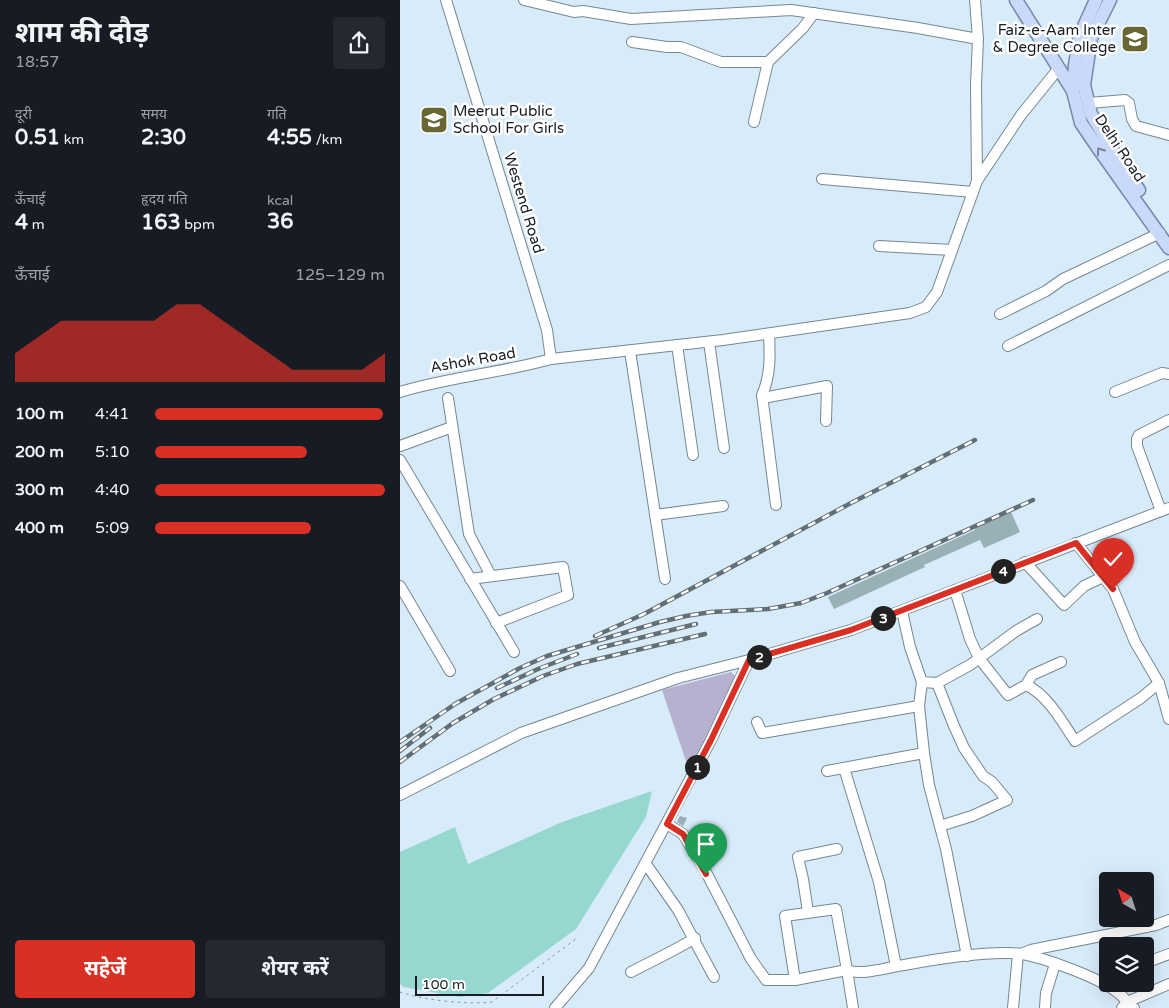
<!DOCTYPE html>
<html lang="hi">
<meta charset="utf-8">
<style>
:root{--surface:#171b24;--page:#242831;--text:#f1f3f6;--muted:#9ea1a6;--accent:#d93025}
body{margin:0;font-family:"Varela Round","Noto Sans Devanagari",sans-serif;background:var(--page);color:var(--text);height:100vh;display:flex;flex-direction:column;font-size:19px;white-space:nowrap}
*{box-sizing:border-box;margin:0}
p{font-size:16px;color:var(--muted)}
.icon{flex:none;width:28px;height:28px;fill:none;stroke:currentColor;stroke-width:2;stroke-linecap:round;stroke-linejoin:round}
.map{position:relative;flex:1;overflow:hidden}
.side{display:flex;flex-direction:column;background:var(--surface);width:400px}
.side>*{flex:none}
.needle{width:32px;rotate:321deg}
.buttons{position:absolute;left:699px;top:872px;display:grid;gap:10px}
.buttons a{display:grid;place-items:center;width:55px;height:55px;border-radius:5px;background:var(--surface);box-shadow:0 5px 20px #0002;font-size:25px}
.scale{position:absolute;left:15px;bottom:12px;width:129px;box-sizing:border-box;padding-left:5px;border:2px solid #181e23;border-top:0;font-size:14px;line-height:18px;white-space:nowrap;color:#181e23;-webkit-text-stroke:4px #fff;paint-order:stroke}
.pin{position:absolute;display:grid;place-items:center;width:42px;height:42px;color:#fff;margin:-51px -21px;border-radius:50% 50% 50% 0;rotate:-45deg;box-shadow:0 0 5px #0007}
.pin .icon{rotate:45deg}
.km{position:absolute;width:25px;height:25px;margin:-12px;border-radius:50%;background:#222;color:#fff;font-size:14px;line-height:25px;text-align:center}
.round{display:grid;place-items:center;flex:none;width:52px;height:52px;border-radius:5px;background:var(--page)}
.headline{display:flex;align-items:center;justify-content:space-between;height:85px;padding:0 15px}
h1{font-size:28px;font-weight:700;line-height:38px}
.metrics{display:grid;grid-template-columns:repeat(3,1fr);gap:8px;height:85px;padding:5px 15px}
.metrics div{display:grid;align-content:center}
.metrics b{font-size:21px;font-weight:700}
.metrics small{font-size:14px;font-weight:400}
.metrics p{font-size:14px}
.chart{height:140px;padding:10px 15px}
.chart p{display:flex;justify-content:space-between}
.chart svg{width:100%;height:90px;margin-top:5px;fill:var(--accent);opacity:.7}
.action{display:flex;gap:10px;margin-top:auto;padding:10px 15px}
.action a{flex:1;height:58px;border-radius:5px;background:var(--accent);color:#fff;font-size:20px;font-weight:700;line-height:58px;text-align:center}
.action a+a{background:var(--page);color:var(--text)}
ul{padding:0 15px;list-style:none;font-size:16px}
li{display:grid;grid-template-columns:80px 60px 1fr;align-items:center;height:38px}
li i{height:12px;border-radius:6px;background:var(--accent)}
main{display:flex;flex:1;min-height:0}
.map>svg:first-child{display:block}
</style>
<main>
<section class="side">
<div class="headline"><div><h1>शाम की दौड़</h1><p>18:57</p></div><a class="round"><svg class="icon" aria-label="share" viewBox="0 0 24 24"><path d="M12 15V3M7 8l5-5 5 5M5 13v7h14v-7"/></svg></a></div>
<div class="metrics">
<div><p>दूरी</p><b>0.51<small> km</small></b></div>
<div><p>समय</p><b>2:30</b></div>
<div><p>गति</p><b>4:55<small> /km</small></b></div>
</div>
<div class="metrics">
<div><p>ऊँचाई</p><b>4<small> m</small></b></div>
<div><p>हृदय गति</p><b>163<small> bpm</small></b></div>
<div><p>kcal</p><b>36</b></div>
</div>
<div class="chart"><p><span>ऊँचाई</span>125–129 m</p>
<svg viewBox="0 0 160 44" preserveAspectRatio="none"><path d="M0 44V30L10 22L20 14L30 14L40 14L50 14L60 14L70 6L80 6L90 14L100 22L110 30L120 38L130 38L140 38L150 38L160 30V44z"/></svg>
</div>
<ul>
<li><b>100 m</b>4:41<i style="width:99%"></i></li>
<li><b>200 m</b>5:10<i style="width:66%"></i></li>
<li><b>300 m</b>4:40<i style="width:100%"></i></li>
<li><b>400 m</b>5:09<i style="width:68%"></i></li>
</ul>
<div class="action"><a>सहेजें</a><a>शेयर करें</a></div>
</section>
<div class="map">
<svg width="769" height="1008" viewBox="0 0 769 1008">
<rect width="100%" height="100%" fill="#d8ebf9"/>
<!-- green -->
<polygon fill="#b6b1cf" points="331,672 336,677 290,773 262,690"/>
<!-- water -->
<polygon fill="#96d8d0" points="252,791 246,817 176,929 88,993 59,997 4,987 0,984 0,852 55,827 68,864 162,822"/>
<!-- building -->
<g fill="#99b1b6">
<polygon points="611,512 620,532 584,548 580,540 524,565 525,567 434,609 428,597 575,530 575,528"/>
<polygon points="280,816 287,818 283,826 277,822"/>
</g>
<g fill="none" stroke-linecap="round" stroke-linejoin="round">
<defs>
<g id="minor">
<polyline points="46,0 147,330 151,359"/>
<polyline points="124,0 174,12 183,11 231,19 391,10 518,28 578,39"/>
<polyline points="575,0 578,39 576,85 577,180"/>
<polyline points="232,42 267,47 281,47 321,62 368,62"/>
<polyline points="689,103 725,100 729,103 732,119 736,126 769,135"/>
<polyline points="354,122 368,62 403,28 414,13"/>
<polyline points="422,179 573,192"/>
<polyline points="479,246 552,250"/>
<polyline points="600,314 646,291 663,279 760,233"/>
<path d="M369,334C370,354 371,375 362,395L376,505"/>
<polyline points="309,342 324,448"/>
<polyline points="277,345 293,455"/>
<polyline points="608,346 769,265"/>
<polyline points="230,351 265,579"/>
<path d="M0,392C49,377 101,373 151,359L323,340L510,313L526,307L537,292L577,181L621,115L659,68"/>
<polyline points="715,392 762,373 769,374"/>
<polyline points="48,398 69,534 91,576"/>
<polyline points="363,398 427,386 426,421"/>
<polyline points="0,446 52,427"/>
<polyline points="0,460 114,652"/>
<polyline points="761,511 737,446 737,439 739,435 769,420"/>
<polyline points="255,515 323,506"/>
<polyline points="676,543 713,589 735,642 759,683 769,719"/>
<polyline points="625,562 664,605 684,586 703,577"/>
<polyline points="70,579 163,567 168,595 96,623"/>
<polyline points="0,586 50,671"/>
<polyline points="555,590 570,639 579,658 608,695 626,685 632,675 661,662"/>
<polyline points="502,611 510,647 522,682 537,683 570,665 616,631 637,619"/>
<polyline points="522,682 519,706 524,753 529,785 546,849 567,956"/>
<polyline points="537,683 554,726 564,748 583,776 592,782 607,800 572,816 540,826"/>
<path d="M626,685C648,695 662,722 675,741L741,698L759,683"/>
<polyline points="357,722 362,733 519,706"/>
<polyline points="444,768 479,882 496,966"/>
<polyline points="427,771 524,753"/>
<polyline points="0,795 121,733 278,678 349,660 451,630 769,508"/>
<polyline points="267,824 283,834 307,874 351,959 366,980 395,980 447,970 436,909 385,916 395,980"/>
<polyline points="246,864 278,910 314,977"/>
<polyline points="408,912 403,879 398,857 437,849"/>
<polyline points="621,954 631,950 756,925 769,920"/>
<polyline points="745,963 769,954"/>
<path d="M231,972C252,961 274,951 295,938"/>
<polyline points="155,1008 189,968 311,740 349,660"/>
<path d="M453,1008L447,970C461,976 488,967 504,965C536,959 577,952 610,953C634,953 698,977 717,992C723,996 728,1003 734,1008"/>
<polyline points="613,1008 618,954"/>
<polyline points="645,1008 646,993 655,964"/>
<polyline points="722,1008 727,1002 769,984"/>
</g>
<g id="major">
<polyline points="616,0 673,91"/>
<polyline points="696,0 680,35 675,65 673,91 681,123 698,148 769,248"/>
<polyline points="710,0 691,38 684,85 691,114 725,171 739,190"/>
</g>
</defs>
<!-- minor casing -->
<use href="#minor" stroke="#758793" stroke-width="12"/>
<!-- major casing -->
<use href="#major" stroke="#7587ac" stroke-width="15"/>
<!-- path -->
<path stroke="#85939d" stroke-width="1" stroke-dasharray="2.5 4" stroke-linecap="butt" d="M0,992C23,1000 68,1005 92,1002L177,938"/>
<!-- minor -->
<use href="#minor" stroke="#fff" stroke-width="10"/>
<!-- major -->
<use href="#major" stroke="#cad9fa" stroke-width="12"/>
<defs>
<g id="rail">
<polyline points="195,636 244,614 451,503 575,440"/>
<polyline points="199,648 296,624"/>
<polyline points="97,688 138,669 177,654"/>
<polyline points="0,742 55,704 120,668 147,656 260,622 286,616 311,612 368,609 401,603 427,593 633,500"/>
<polyline points="0,751 30,728"/>
<polyline points="0,762 53,723 94,699 143,676 177,664 305,634"/>
</g>
</defs>
<!-- rail casing -->
<use href="#rail" stroke="#636f77" stroke-width="4.5"/>
<!-- rail -->
<use href="#rail" stroke="#fff" stroke-width="2.5" stroke-dasharray="8" stroke-linecap="butt"/>
</g>
<!-- one-way arrows -->
<defs><path id="oneway-chevron" d="M-2-3.5L2.5 0L-2 3.5" fill="none" stroke-width="1.6" stroke-linecap="round" stroke-linejoin="round" transform="scale(1.25)"/></defs>
<use stroke="#7a8599" href="#oneway-chevron" transform="translate(700 151) rotate(-125)"/>
<g fill="none" stroke-linecap="round" stroke-linejoin="round">
<defs>
<polyline id="route" points="306,874 283,834 267,824 311,740 349,660 451,630 676,543 713,589"/>
</defs>
<!-- route casing -->
<use href="#route" stroke="#fff" stroke-width="10"/>
<!-- route -->
<use href="#route" stroke="#d93025" stroke-width="6"/>
</g>
<!-- icons -->
<defs>
<symbol id="university-square" viewBox="-11 -11 22 22"><rect x="-9" y="-9" width="18" height="18" rx="4" fill="#686633" stroke="#fff"/><path d="M0-5L7-2L0 1L-7-2ZM-4 1L0 2.5L4 1V4Q0 6-4 4Z" fill="#fff"/></symbol>
<symbol id="school-square" viewBox="-11 -11 22 22"><rect x="-9" y="-9" width="18" height="18" rx="4" fill="#686633" stroke="#fff"/><path d="M0-5L7-2L0 1L-7-2ZM-4 1L0 2.5L4 1V4Q0 6-4 4Z" fill="#fff"/></symbol>
</defs>
<g fill-rule="evenodd">
<use href="#university-square" x="719" y="23" width="32" height="32"/>
<use href="#school-square" x="18" y="104" width="32" height="32"/>
</g>
<g text-anchor="middle" dominant-baseline="central" stroke-width="5" stroke-linejoin="round" paint-order="stroke">
<!-- poi labels -->
<g font-size="15" fill="#181e23" stroke="#fff" text-anchor="end">
<text x="716" y="30">Faiz-e-Aam Inter<tspan x="716" dy="17">&amp; Degree College</tspan></text>
<text x="53" y="111" text-anchor="start">Meerut Public<tspan x="53" dy="17">School For Girls</tspan></text>
</g>
<!-- street labels -->
<g font-size="15" fill="#181e23" stroke="#fff">
<text transform="translate(720 148) rotate(56)">Delhi Road</text>
<text transform="translate(124 203) rotate(73)">Westend Road</text>
<text transform="translate(73 360) rotate(-10)">Ashok Road</text>
</g>
</g>
</svg>
<div class="buttons">
<a><svg class="needle" viewBox="-14 -14 28 28"><path d="M0-13l5 13h-10z" fill="#e53935"/><path d="M0 13l5-13h-10z" fill="#9ea1a6"/></svg></a>
<a><svg class="icon" aria-label="layers" viewBox="0 0 24 24"><path d="M12 4l9 5-9 5-9-5zM3 14l9 5 9-5"/></svg></a>
</div>
<div class="scale">100 m</div>
<div class="pin" style="left:306px;top:874px;background:#1e9e55"><svg class="icon" aria-label="arrive" viewBox="0 0 24 24"><path d="M6 21V4h12l-3 4 3 4H6"/></svg></div>
<div class="pin" style="left:713px;top:589px;background:#d93025"><svg class="icon" aria-label="check" viewBox="0 0 24 24"><path d="M5 12l5 5 9-10"/></svg></div>
<b class="km" style="left:297px;top:767px">1</b>
<b class="km" style="left:359px;top:657px">2</b>
<b class="km" style="left:483px;top:618px">3</b>
<b class="km" style="left:603px;top:571px">4</b>
</div>
</main>
